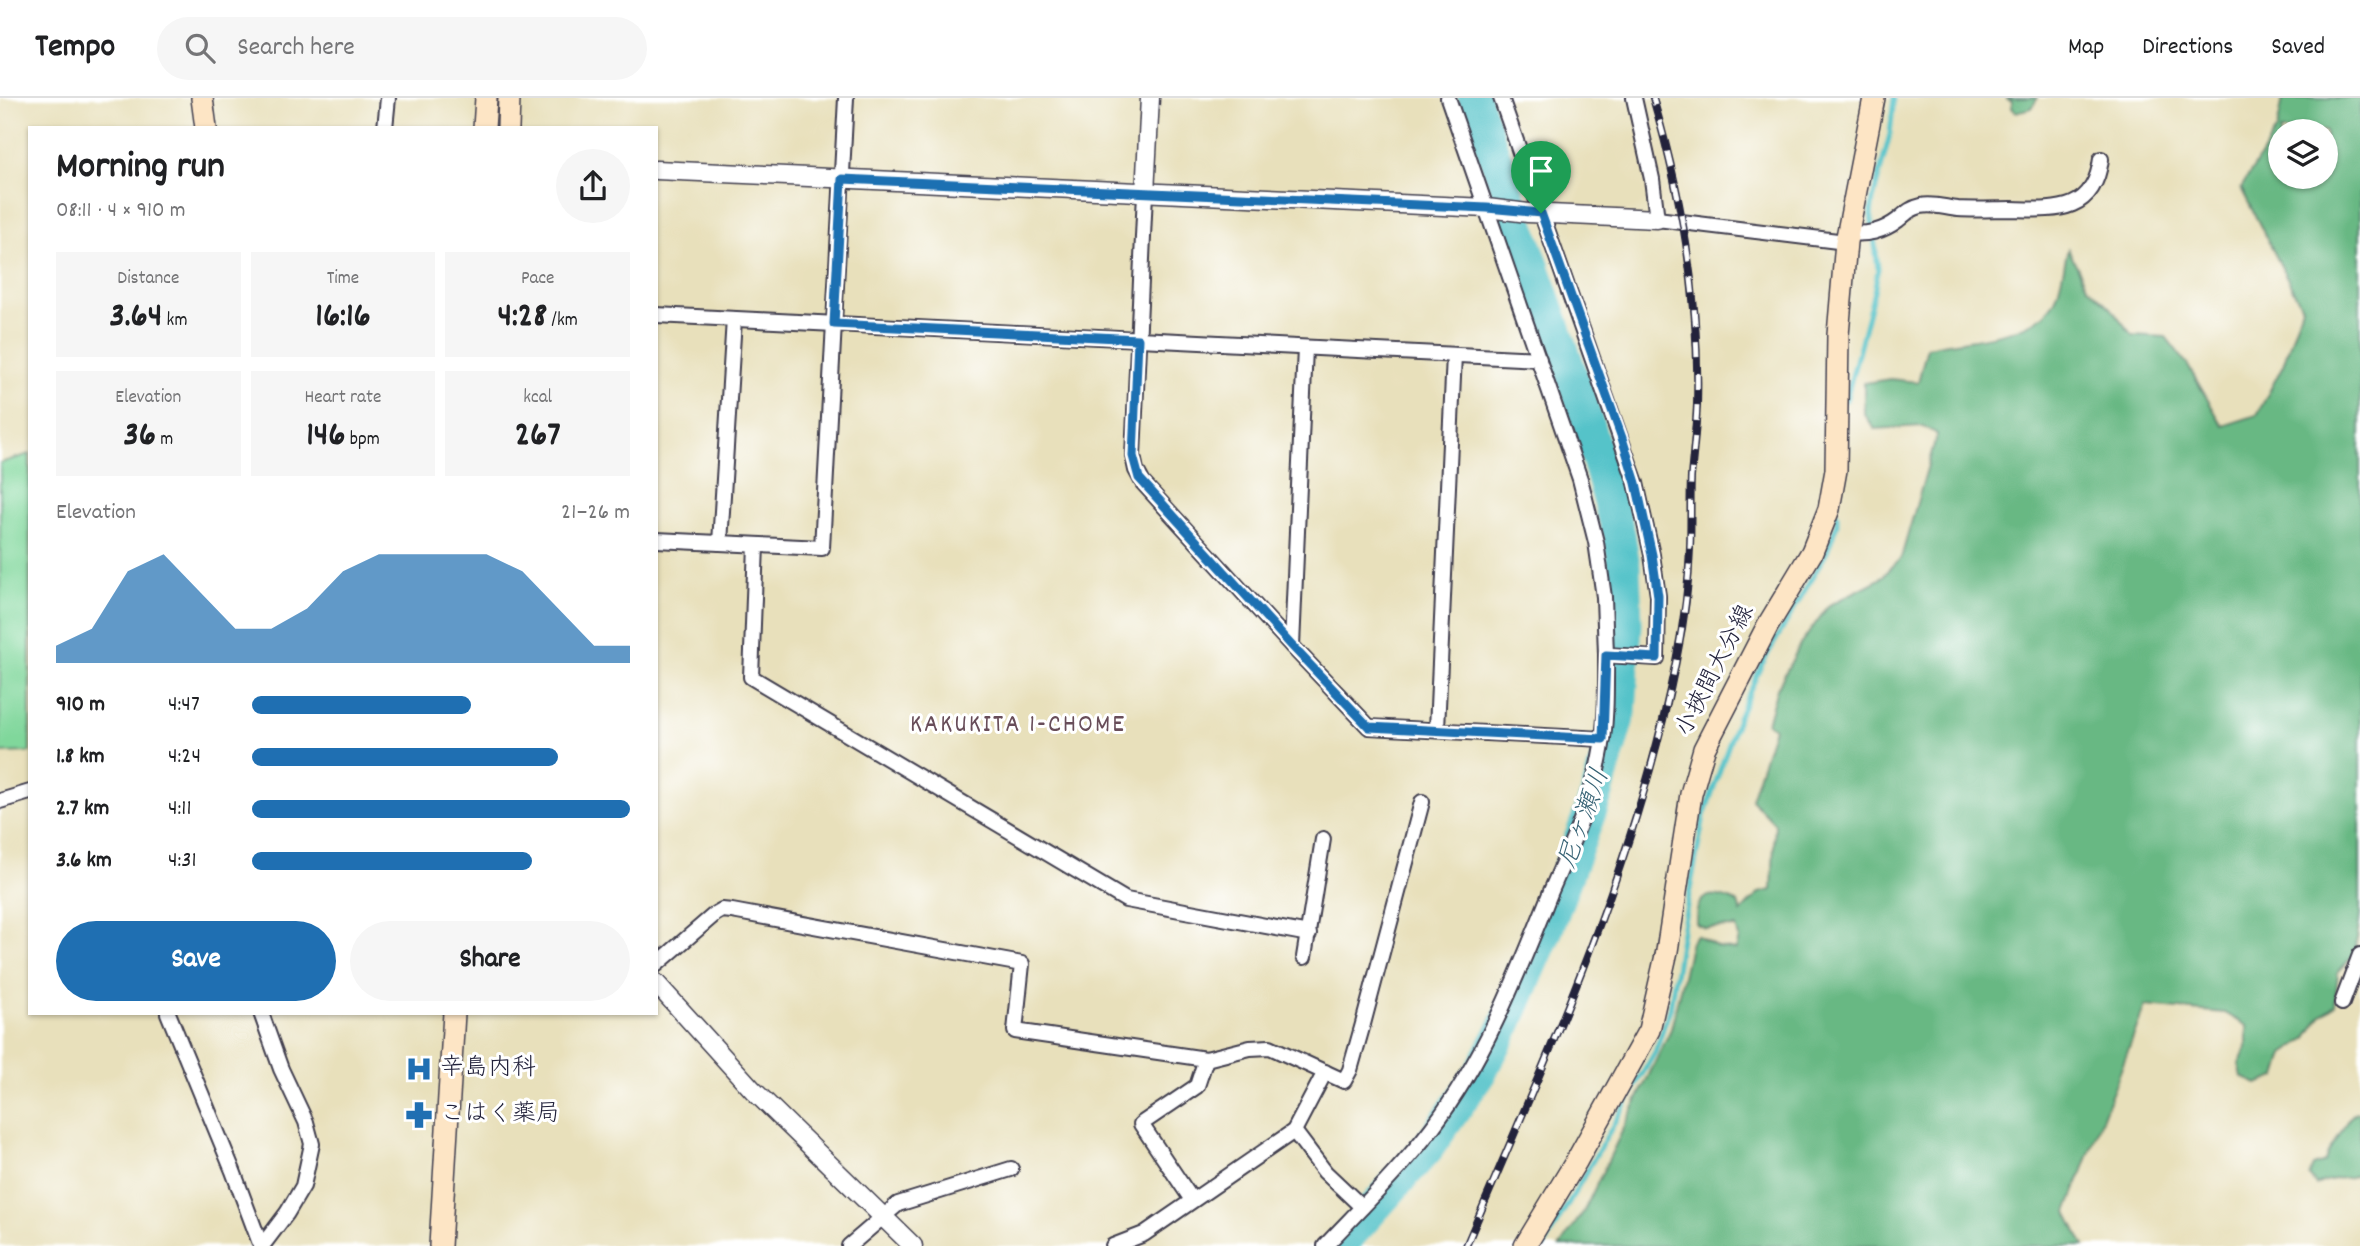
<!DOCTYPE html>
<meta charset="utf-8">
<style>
:root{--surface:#fff;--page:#f6f6f6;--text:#202124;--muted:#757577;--line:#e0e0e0;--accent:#1f6fb2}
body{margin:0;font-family:Dekko,"Klee One",sans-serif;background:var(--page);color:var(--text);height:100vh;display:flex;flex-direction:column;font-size:26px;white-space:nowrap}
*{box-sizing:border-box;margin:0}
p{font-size:23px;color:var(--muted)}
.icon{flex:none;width:38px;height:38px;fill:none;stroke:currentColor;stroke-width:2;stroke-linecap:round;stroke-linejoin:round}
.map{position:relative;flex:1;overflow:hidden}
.drawer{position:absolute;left:28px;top:28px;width:630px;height:889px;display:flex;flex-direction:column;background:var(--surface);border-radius:0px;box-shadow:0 2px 5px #0004}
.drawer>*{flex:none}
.buttons{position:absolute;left:2268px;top:21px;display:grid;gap:14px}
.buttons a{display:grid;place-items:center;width:70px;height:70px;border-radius:50%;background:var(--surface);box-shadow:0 2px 5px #0004;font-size:35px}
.pin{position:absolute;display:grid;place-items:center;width:60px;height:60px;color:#fff;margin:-72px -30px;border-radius:50% 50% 50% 0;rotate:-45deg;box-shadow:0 0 7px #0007}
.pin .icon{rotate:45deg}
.round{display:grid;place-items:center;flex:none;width:74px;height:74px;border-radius:37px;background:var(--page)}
.summary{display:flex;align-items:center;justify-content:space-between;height:119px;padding:0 28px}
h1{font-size:38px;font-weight:700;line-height:52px}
.stats{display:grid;grid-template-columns:repeat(3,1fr);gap:10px;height:119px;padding:7px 28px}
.stats div{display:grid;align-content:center;border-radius:0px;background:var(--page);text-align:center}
.stats b{font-size:35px;font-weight:700}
.stats small{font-size:19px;font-weight:400}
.stats p{font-size:19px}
.chart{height:196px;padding:14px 28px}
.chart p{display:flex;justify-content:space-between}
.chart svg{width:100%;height:126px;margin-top:7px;fill:var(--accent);opacity:.7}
.button{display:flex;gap:14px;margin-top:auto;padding:14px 28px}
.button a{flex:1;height:80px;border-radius:42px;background:var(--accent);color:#fff;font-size:28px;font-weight:700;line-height:80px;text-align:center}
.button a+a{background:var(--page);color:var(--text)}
ul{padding:0 28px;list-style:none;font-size:23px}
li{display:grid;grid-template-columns:112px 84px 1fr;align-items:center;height:52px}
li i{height:18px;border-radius:9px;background:var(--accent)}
header{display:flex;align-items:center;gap:42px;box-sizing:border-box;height:98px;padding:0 35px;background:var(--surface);border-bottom:2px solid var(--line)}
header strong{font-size:33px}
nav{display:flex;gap:38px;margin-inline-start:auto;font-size:24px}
.search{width:490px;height:63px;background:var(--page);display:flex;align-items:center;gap:18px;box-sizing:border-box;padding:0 24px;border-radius:38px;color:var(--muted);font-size:26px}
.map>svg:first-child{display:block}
</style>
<header>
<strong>Tempo</strong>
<div class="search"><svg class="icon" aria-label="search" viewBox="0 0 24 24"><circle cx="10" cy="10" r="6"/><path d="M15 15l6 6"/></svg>Search here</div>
<nav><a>Map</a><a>Directions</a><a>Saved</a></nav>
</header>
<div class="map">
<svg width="2360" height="1148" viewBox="0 0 2360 1148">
<rect width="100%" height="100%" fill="#fff"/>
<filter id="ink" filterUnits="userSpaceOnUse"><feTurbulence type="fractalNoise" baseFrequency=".0143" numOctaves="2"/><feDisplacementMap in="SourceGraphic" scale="14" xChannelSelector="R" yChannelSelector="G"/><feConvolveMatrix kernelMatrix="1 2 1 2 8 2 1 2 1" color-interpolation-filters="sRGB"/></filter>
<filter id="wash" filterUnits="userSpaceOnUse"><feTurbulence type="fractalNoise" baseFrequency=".00686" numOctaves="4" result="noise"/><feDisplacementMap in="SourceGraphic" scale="28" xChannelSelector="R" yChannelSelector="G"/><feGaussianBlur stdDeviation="1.57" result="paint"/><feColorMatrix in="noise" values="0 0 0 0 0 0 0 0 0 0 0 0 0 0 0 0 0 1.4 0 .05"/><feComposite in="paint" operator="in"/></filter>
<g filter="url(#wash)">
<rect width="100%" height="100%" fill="#e8e0bb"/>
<!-- green -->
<polygon fill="#80d79b" stroke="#517c6b" stroke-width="2" points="30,356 30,654 0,655 0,365"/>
<!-- forest -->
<g fill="#68b883" stroke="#456d5f" stroke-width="2" fill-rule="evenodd">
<polygon points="2005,0 2037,0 2037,1 2032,10 2016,14 2012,10 2012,3"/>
<path d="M2283,0H2360V818L2355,856L2338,874L2335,907L2321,918L2306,941L2284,956L2277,979L2257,986L2242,979L2239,966L2247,949V928L2225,915L2145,908L2067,1114L2084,1148H1560L1584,1113L1671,931L1691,843L1696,837L1718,849L1736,852L1739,840L1736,829L1705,830L1696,826C1695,794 1713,792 1738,805L1741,814L1759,795L1772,792L1775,726L1751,701L1774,630L1767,625L1777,591L1800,547L1829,507L1880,481L1901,460L1937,336L1923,328L1875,331L1864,316V285L1890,281L1918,284L1927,249C1963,240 2032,241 2054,204C2061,192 2064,165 2068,151L2087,188L2111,210L2132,237L2166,239L2187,266L2223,328L2257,317L2283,267L2302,209L2241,90L2277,31ZM2280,33H2326V79H2280Z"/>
<path d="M2357,1014H2360V1076C2344,1083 2332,1078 2316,1087L2309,1078L2313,1068L2325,1064C2328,1050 2333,1049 2339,1038C2345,1028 2346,1020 2357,1014Z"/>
</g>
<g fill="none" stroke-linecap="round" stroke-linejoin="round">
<!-- stream -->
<g stroke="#55c3c9" stroke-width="5">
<polyline points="1846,302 1875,189 1878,170 1871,117 1873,101 1890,36 1894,0"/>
<polyline points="1544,1148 1655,954 1670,911 1681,839 1704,718 1738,620 1761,568 1827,454 1837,426 1837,416"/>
</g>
<!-- river -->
<polyline stroke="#55c3c9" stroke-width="33" points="1340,1148 1427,1051 1480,975 1505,928 1547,831 1596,698 1620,613 1626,526 1624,468 1619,436 1583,310 1474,0"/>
</g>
</g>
<g filter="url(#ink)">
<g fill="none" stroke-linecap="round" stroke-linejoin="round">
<defs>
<g id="minor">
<polyline points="1448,0 1580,381 1596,444 1604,499 1606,557 1657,560 1658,498 1652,457 1636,385 1501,0"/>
<polyline points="1634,0 1652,81 1657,121 1846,144"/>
<polyline points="385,30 388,0"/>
<polyline points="1145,95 1133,358 1136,372 1143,385 1292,548 1369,629 1603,641"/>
<path d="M1848,135C1867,137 1882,134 1898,122C1905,116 1911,110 1921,108C1933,105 1946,110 1958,111C1976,112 1994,111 2012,111C2055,112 2094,116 2101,61"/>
<polyline points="656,217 1539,261"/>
<polyline points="656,442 822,450 846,0"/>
<polyline points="720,445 734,221"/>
<polyline points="756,447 751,579 1126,802 1309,836"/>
<polyline points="1292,548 1305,250"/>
<polyline points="1437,631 1454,257"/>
<polyline points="0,703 30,694"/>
<polyline points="1304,859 1323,741"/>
<polyline points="656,867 715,816 722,812 732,813 1022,866 1015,933 1206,961 1250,950 1270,949 1344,983 1350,972 1363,926 1422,704"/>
<polyline points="2342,905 2360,857"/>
<polyline points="168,915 233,1073 261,1148"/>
<polyline points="261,915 281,971 306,1024 312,1046 303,1088 287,1115 262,1148"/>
<polyline points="1294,1033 1325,1074 1362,1109"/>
<polyline points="1192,1102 1141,1026 1197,988 1206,961"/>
<polyline points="849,1148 898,1106 1011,1071"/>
<polyline points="1113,1148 1144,1136 1294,1033 1325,974"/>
<path d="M1325,1148C1361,1110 1400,1072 1432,1030C1486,959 1518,875 1551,793C1570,749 1591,705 1600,658C1607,624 1606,591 1606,557"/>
</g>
<g id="tertiary">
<polyline points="656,72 1487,110 1528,115 1657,121"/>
<polyline points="1145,95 1150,0"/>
<polyline points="656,885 753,992 913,1148"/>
</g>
<g id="secondary">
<polyline points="202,0 206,30"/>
<polyline points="484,30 486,0"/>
<polyline points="508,30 509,0"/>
<polyline points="440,1148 454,915"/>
<polyline points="1525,1148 1577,1062 1649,932 1667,853 1691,696 1704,651 1768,527 1812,454 1829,411 1836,372 1838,237 1846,144 1874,0"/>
</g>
</defs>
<!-- minor casing -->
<use href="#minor" stroke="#403e4e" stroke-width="18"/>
<!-- tertiary casing -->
<use href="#tertiary" stroke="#403e4e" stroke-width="21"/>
<!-- secondary casing -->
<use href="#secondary" stroke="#403e4e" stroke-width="24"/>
<!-- minor -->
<use href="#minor" stroke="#fff" stroke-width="14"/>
<!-- tertiary -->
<use href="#tertiary" stroke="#fff" stroke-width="18"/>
<!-- secondary -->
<use href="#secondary" stroke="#fde5c5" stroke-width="21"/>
<defs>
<path id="rail" d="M1466,1148C1547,958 1636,767 1676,563C1683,529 1689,485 1690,450C1691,426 1690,402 1691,379C1693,355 1696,331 1697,307C1700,203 1682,99 1653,0"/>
</defs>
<!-- rail casing -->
<use href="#rail" stroke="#22223b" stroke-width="8"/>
<!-- rail -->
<use href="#rail" stroke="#fff" stroke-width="5" stroke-dasharray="16" stroke-linecap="butt"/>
</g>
</g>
<g fill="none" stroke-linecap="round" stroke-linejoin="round" filter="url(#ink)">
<defs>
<polygon id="route" points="842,81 1487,110 1541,115 1622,340 1636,385 1652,457 1658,498 1657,560 1606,557 1603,641 1369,629 1292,548 1139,380 1133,358 1138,241 834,226"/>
</defs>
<!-- route casing -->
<use href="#route" stroke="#fff" stroke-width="14"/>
<!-- route -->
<use href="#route" stroke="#1f6fb2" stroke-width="9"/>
</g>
<!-- icons -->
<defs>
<symbol id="hospital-bare" viewBox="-9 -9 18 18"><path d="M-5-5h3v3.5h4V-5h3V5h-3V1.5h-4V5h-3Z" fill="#1f6fb2" stroke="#fff" stroke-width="2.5" paint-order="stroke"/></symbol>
<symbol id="pharmacy-bare" viewBox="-9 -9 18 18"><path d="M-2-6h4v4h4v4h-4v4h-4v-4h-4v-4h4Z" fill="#1f6fb2" stroke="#fff" stroke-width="2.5" paint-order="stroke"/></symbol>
</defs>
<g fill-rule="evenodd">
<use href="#hospital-bare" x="400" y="952" width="38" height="38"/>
<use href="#pharmacy-bare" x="400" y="998" width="38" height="38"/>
</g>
<g text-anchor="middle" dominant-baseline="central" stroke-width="6" stroke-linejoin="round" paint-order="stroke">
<!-- street labels -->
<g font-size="24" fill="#22223b" stroke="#fff">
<text transform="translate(1716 573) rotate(-63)">小挾間大分線</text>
</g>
<!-- poi labels -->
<g font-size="24" fill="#22223b" stroke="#fff" text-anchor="start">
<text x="440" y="971">辛島内科</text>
<text x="440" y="1017">こはく薬局</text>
</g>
<!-- neighbourhood labels -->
<g font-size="26" letter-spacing="2" fill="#684d59" stroke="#fff">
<text x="1018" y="627">KAKUKITA 1-CHOME</text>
</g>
<!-- water labels -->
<g font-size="26" font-style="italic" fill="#366274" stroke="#fff">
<text transform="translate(1585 721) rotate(-70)">尼ヶ瀬川</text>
</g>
</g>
</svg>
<div class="buttons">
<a><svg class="icon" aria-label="layers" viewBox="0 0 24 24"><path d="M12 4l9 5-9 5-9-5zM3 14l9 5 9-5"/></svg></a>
</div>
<div class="pin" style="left:1541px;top:115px;background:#1e9e55"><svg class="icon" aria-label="arrive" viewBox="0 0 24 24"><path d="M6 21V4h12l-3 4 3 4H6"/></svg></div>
<section class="drawer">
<div class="summary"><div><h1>Morning run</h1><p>08:11 · 4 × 910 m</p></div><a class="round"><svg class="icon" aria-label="share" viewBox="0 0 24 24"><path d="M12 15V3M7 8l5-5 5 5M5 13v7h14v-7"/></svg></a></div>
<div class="stats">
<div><p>Distance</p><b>3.64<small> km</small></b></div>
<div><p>Time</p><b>16:16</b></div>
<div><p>Pace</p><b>4:28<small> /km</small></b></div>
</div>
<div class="stats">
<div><p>Elevation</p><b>36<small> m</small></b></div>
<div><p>Heart rate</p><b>146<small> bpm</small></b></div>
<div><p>kcal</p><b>267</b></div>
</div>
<div class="chart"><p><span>Elevation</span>21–26 m</p>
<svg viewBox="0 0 160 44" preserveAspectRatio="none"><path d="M0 44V38L10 32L20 12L30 6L40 19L50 32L60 32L70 25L80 12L90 6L100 6L110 6L120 6L130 12L140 25L150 38L160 38V44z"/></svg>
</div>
<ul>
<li><b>910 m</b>4:47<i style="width:58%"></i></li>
<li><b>1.8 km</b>4:24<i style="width:81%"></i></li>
<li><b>2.7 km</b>4:11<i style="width:100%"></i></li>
<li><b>3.6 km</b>4:31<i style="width:74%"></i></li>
</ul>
<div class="button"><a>Save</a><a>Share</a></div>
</section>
</div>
